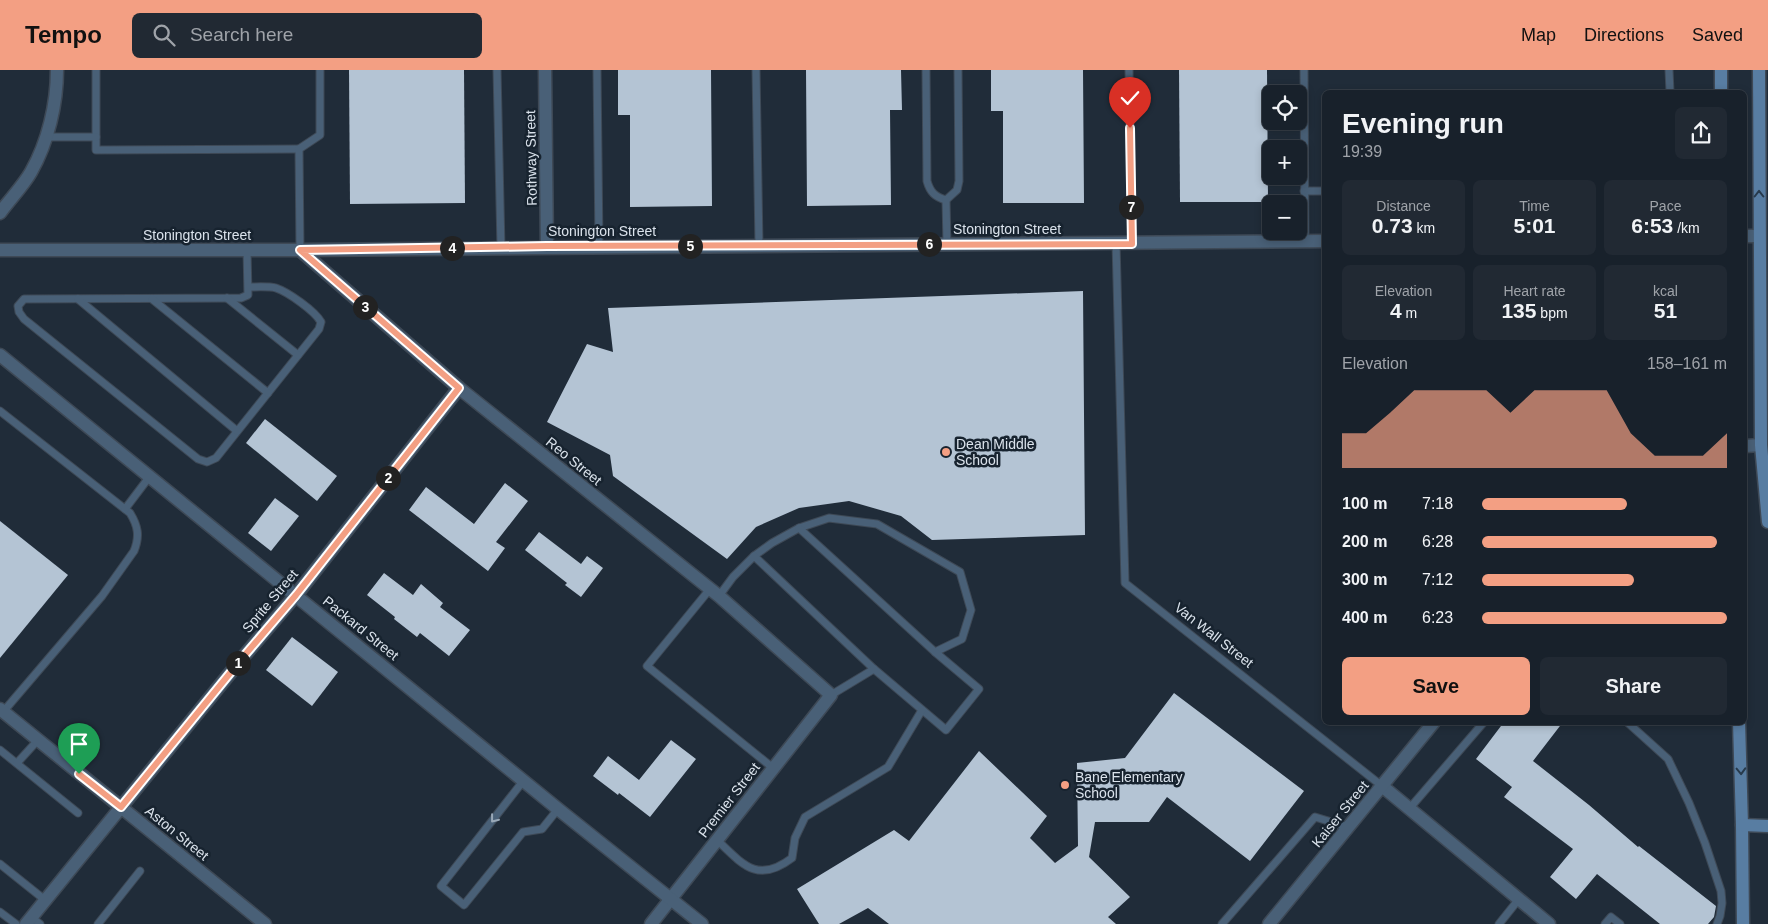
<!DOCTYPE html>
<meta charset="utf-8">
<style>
:root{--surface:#18212b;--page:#212933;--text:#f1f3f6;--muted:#9fa3a9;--line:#363e47;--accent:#f39f83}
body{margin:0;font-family:Arial,sans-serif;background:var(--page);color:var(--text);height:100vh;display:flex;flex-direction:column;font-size:19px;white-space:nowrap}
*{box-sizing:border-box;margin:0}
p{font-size:16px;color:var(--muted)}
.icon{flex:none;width:28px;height:28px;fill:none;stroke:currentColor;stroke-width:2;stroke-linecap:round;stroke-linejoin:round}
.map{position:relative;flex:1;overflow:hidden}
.drawer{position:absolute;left:1322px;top:20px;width:425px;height:635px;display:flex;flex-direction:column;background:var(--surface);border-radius:8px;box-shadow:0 2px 8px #0003,0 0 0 1px var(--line)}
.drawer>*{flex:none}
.fabs{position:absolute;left:1262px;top:15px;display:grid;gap:10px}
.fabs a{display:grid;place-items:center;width:45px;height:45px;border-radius:8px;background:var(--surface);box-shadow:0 2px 8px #0003,0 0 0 1px var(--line);font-size:25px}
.pin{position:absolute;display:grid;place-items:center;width:42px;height:42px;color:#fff;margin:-51px -21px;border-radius:50% 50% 50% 0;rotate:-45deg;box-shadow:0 0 5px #0007}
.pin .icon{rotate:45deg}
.km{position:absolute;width:25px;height:25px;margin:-12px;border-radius:50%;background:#222;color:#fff;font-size:14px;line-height:25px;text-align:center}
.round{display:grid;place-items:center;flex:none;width:52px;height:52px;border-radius:8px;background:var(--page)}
.head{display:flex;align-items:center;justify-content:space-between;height:85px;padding:0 20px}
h1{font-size:28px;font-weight:600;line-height:38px}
.figures{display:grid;grid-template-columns:repeat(3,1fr);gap:8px;height:85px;padding:5px 20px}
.figures div{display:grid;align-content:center;border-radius:8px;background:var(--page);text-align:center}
.figures b{font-size:21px;font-weight:600}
.figures small{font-size:14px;font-weight:400}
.figures p{font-size:14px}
.chart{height:140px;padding:10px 20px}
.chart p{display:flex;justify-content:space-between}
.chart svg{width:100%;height:90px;margin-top:5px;fill:var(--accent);opacity:.7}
.primary-button{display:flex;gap:10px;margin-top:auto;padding:10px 20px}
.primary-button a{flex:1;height:58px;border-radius:8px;background:var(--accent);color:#111;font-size:20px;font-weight:600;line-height:58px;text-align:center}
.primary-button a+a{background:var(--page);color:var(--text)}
ul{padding:0 20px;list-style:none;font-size:16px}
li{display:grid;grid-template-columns:80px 60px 1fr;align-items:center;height:38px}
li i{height:12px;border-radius:6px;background:var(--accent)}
header{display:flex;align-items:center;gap:30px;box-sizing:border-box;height:70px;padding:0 25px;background:var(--accent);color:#111}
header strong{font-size:24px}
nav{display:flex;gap:28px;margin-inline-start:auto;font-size:18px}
.search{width:350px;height:45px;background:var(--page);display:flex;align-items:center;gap:12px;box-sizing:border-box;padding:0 18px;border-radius:8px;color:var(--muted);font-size:19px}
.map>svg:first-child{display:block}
</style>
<header>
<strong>Tempo</strong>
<div class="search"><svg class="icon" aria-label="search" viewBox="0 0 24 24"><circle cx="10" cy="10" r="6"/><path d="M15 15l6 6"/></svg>Search here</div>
<nav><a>Map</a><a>Directions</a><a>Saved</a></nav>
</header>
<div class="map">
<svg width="1768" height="854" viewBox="0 0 1768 854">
<rect width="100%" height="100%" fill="#202c39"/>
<!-- building -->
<g fill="#b4c4d4">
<polygon points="349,0 464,0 465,133 350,134"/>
<polygon points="618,0 711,0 712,136 630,137 630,45 618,45"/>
<polygon points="806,0 901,0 902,40 890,40 891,135 807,136"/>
<polygon points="991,0 1083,0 1084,133 1003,133 1003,41 991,41"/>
<polygon points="1179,0 1267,0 1268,132 1180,132"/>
<polygon points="1083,221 1085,465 932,470 901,446 849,431 799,438 756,457 727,489 613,406 610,385 547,352 587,274 613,282 608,238"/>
<polygon points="265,349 337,406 317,431 246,373"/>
<polygon points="505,413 528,431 496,472 505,478 488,501 409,440 426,417 474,454"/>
<polygon points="275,428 299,446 271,481 248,463"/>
<polygon points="0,451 68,505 0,588"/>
<polygon points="539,462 581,494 587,486 603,498 581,527 565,515 567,513 525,480"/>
<polygon points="384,503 413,525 421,514 443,533 440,537 470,560 449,586 420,563 417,567 394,549 395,547 367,525"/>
<polygon points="292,567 338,602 312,636 266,600"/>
<polygon points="1174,623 1304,721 1250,791 1167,727 1149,752 1095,752 1089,787 1130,827 1108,847 1116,854 889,854 868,838 839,854 819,854 797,819 894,760 909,771 979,681 1047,746 1030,768 1055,793 1078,776 1077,693 1125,688"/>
<polygon points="1504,652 1563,652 1533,691 1589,735 1638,777 1639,776 1716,836 1714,847 1708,854 1660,854 1597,804 1576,829 1550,807 1573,779 1504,727 1512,717 1476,689"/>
<polygon points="671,670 696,689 650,747 619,723 618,725 593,706 608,686 639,710"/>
</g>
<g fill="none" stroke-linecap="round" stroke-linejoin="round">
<defs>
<g id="service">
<polyline points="96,0 96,80 299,79"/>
<polyline points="497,0 501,178"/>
<polyline points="597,0 599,176"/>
<polyline points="756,0 759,175"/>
<path d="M926,0L927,111C930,122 935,127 946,130L957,120L959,111L958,0"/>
<polyline points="1129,0 1132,174"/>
<polyline points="1304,0 1305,171"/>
<polyline points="1669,0 1670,22"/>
<polyline points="46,67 96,67"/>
<polyline points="1304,121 1325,121"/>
<polyline points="946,130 947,174"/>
<polyline points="1116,173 1125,513 1382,716"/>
<path d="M247,180L248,225L241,228L24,229L18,236L19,242L24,249L198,389L207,392L216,388L319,259L321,252C315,241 288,222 276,218C268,216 257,217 248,217"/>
<polyline points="300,180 299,79 320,65 320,0"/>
<polyline points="227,228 298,285"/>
<polyline points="78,229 237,361"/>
<polyline points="152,229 268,323"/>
<path d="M0,341L130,443C138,456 140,466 134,481L102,526L3,642"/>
<polyline points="125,439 150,406"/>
<polyline points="754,486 772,473 799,458 829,448 877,454 960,502 971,540 962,569 935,582"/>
<polyline points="710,519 647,596 773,698"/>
<polyline points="719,526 733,507 754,486 874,599 946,660 979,619 935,582 799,458"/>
<polyline points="831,625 874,599"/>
<polyline points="1627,652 1668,689 1689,733 1705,773 1721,821 1722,833 1720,846 1717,854"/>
<polyline points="0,680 78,743"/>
<polyline points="17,693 38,670"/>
<polyline points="524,710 441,816 464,835 523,762 542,759 558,739"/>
<polyline points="1409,739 1484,652"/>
<path d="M717,770C743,795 758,814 792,788L795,768L805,747L888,697L922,640"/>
<polyline points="0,794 45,830"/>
<polyline points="0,842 16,854"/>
<polyline points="31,847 40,854"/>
<polyline points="98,854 140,801"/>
<polyline points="1222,854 1315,747 1348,757"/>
<polyline points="1499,854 1519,829"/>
<polyline points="1605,854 1611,847 1620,854"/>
</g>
<g id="minor">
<polyline points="545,0 547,177"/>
<path d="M0,143C10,129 23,116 31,102C48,72 57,34 57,0"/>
<polyline points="300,180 459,318 719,526 831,625 651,854"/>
<polyline points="0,285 558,739 702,854"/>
<polyline points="1745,376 1761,375"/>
<polyline points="0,639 265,854"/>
<polyline points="1382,716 1549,854"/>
<polyline points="26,854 244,586 296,525 459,318"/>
<polyline points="1269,854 1434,652"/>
</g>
<g id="tertiary">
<polyline points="1745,166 1759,166"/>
<polyline points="0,180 300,180 1325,171"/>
</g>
<g id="secondary">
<polyline points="1721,0 1721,22"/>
<polyline points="1759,0 1761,375 1768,452"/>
<polyline points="1739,652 1742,755 1743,854"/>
<polyline points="1742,755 1768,756"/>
</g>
</defs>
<!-- service casing -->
<use href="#service" stroke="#3e4956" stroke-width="9"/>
<!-- minor casing -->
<use href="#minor" stroke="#3e4956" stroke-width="15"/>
<!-- tertiary casing -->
<use href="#tertiary" stroke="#3e4956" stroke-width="15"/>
<!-- secondary casing -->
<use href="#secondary" stroke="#3e4956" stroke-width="15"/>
<!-- service -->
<use href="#service" stroke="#496077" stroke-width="7"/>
<!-- minor -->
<use href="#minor" stroke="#496077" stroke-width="12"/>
<!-- tertiary -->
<use href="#tertiary" stroke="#496077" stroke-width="12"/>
<!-- secondary -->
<use href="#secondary" stroke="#587da2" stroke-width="12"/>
</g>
<!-- one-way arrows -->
<defs><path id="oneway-chevron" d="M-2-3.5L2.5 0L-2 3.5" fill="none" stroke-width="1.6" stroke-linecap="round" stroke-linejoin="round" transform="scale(1.25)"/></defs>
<g stroke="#273a4c">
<use href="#oneway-chevron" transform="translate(1759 124) rotate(-90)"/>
<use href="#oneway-chevron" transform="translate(1741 701) rotate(88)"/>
</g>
<use stroke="#99a8b7" href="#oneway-chevron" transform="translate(494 749) rotate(128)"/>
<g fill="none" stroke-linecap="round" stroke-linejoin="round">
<defs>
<polyline id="route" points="79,704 121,737 244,586 296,525 459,318 300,180 547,176 1132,174 1130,58"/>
</defs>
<!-- route casing -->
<use href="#route" stroke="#fff" stroke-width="10"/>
<!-- route -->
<use href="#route" stroke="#f39f83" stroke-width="6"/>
</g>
<!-- markers -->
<g fill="#f39f83" stroke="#17232f" stroke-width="2">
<circle cx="946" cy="382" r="5"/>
<circle cx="1065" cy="715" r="5"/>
</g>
<g text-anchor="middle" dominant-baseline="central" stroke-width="5" stroke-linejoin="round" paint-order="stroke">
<!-- street labels -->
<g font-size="14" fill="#dbe3ec" stroke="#17232f">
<text transform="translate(531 88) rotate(-91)">Rothway Street</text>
<text x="1007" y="159">Stonington Street</text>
<text x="602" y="161">Stonington Street</text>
<text x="197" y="165">Stonington Street</text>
<text transform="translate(574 391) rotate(39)">Reo Street</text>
<text transform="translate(270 531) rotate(-50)">Sprite Street</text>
<text transform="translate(361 558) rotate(39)">Packard Street</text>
<text transform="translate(1214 565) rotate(38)">Van Wall Street</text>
<text transform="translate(729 730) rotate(-52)">Premier Street</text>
<text transform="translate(1340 744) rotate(-51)">Kaiser Street</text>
<text transform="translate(177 763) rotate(39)">Aston Street</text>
</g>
<!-- poi labels -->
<g font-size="14" fill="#dbe3ec" stroke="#17232f" text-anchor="start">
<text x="956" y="374">Dean Middle<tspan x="956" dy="16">School</tspan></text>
<text x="1075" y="707">Bane Elementary<tspan x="1075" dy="16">School</tspan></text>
</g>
</g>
</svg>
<div class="fabs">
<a><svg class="icon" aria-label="locate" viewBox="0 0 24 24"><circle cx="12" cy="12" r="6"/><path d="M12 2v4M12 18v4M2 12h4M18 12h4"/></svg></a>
<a>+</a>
<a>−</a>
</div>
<div class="pin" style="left:79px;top:704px;background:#1e9e55"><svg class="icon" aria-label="arrive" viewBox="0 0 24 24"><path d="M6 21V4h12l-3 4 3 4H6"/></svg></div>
<div class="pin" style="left:1130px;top:58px;background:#d93025"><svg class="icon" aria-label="check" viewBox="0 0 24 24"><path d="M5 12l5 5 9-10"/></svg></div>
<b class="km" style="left:238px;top:593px">1</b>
<b class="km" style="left:388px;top:408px">2</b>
<b class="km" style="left:365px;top:237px">3</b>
<b class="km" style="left:452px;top:178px">4</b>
<b class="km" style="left:690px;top:176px">5</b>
<b class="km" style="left:929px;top:174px">6</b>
<b class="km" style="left:1131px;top:137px">7</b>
<section class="drawer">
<div class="head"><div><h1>Evening run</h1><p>19:39</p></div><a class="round"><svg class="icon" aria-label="share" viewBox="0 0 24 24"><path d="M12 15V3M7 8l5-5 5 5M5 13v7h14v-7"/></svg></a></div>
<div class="figures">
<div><p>Distance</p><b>0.73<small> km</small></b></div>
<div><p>Time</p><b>5:01</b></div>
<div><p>Pace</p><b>6:53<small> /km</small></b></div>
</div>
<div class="figures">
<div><p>Elevation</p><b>4<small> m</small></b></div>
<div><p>Heart rate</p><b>135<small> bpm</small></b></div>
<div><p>kcal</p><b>51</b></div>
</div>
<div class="chart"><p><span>Elevation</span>158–161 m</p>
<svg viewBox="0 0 160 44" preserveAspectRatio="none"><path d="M0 44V27L10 27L20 17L30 6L40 6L50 6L60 6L70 17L80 6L90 6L100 6L110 6L120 27L130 38L140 38L150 38L160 27V44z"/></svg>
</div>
<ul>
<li><b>100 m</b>7:18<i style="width:59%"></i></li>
<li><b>200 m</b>6:28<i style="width:96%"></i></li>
<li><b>300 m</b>7:12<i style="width:62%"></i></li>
<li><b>400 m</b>6:23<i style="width:100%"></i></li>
</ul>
<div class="primary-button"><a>Save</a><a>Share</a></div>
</section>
</div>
